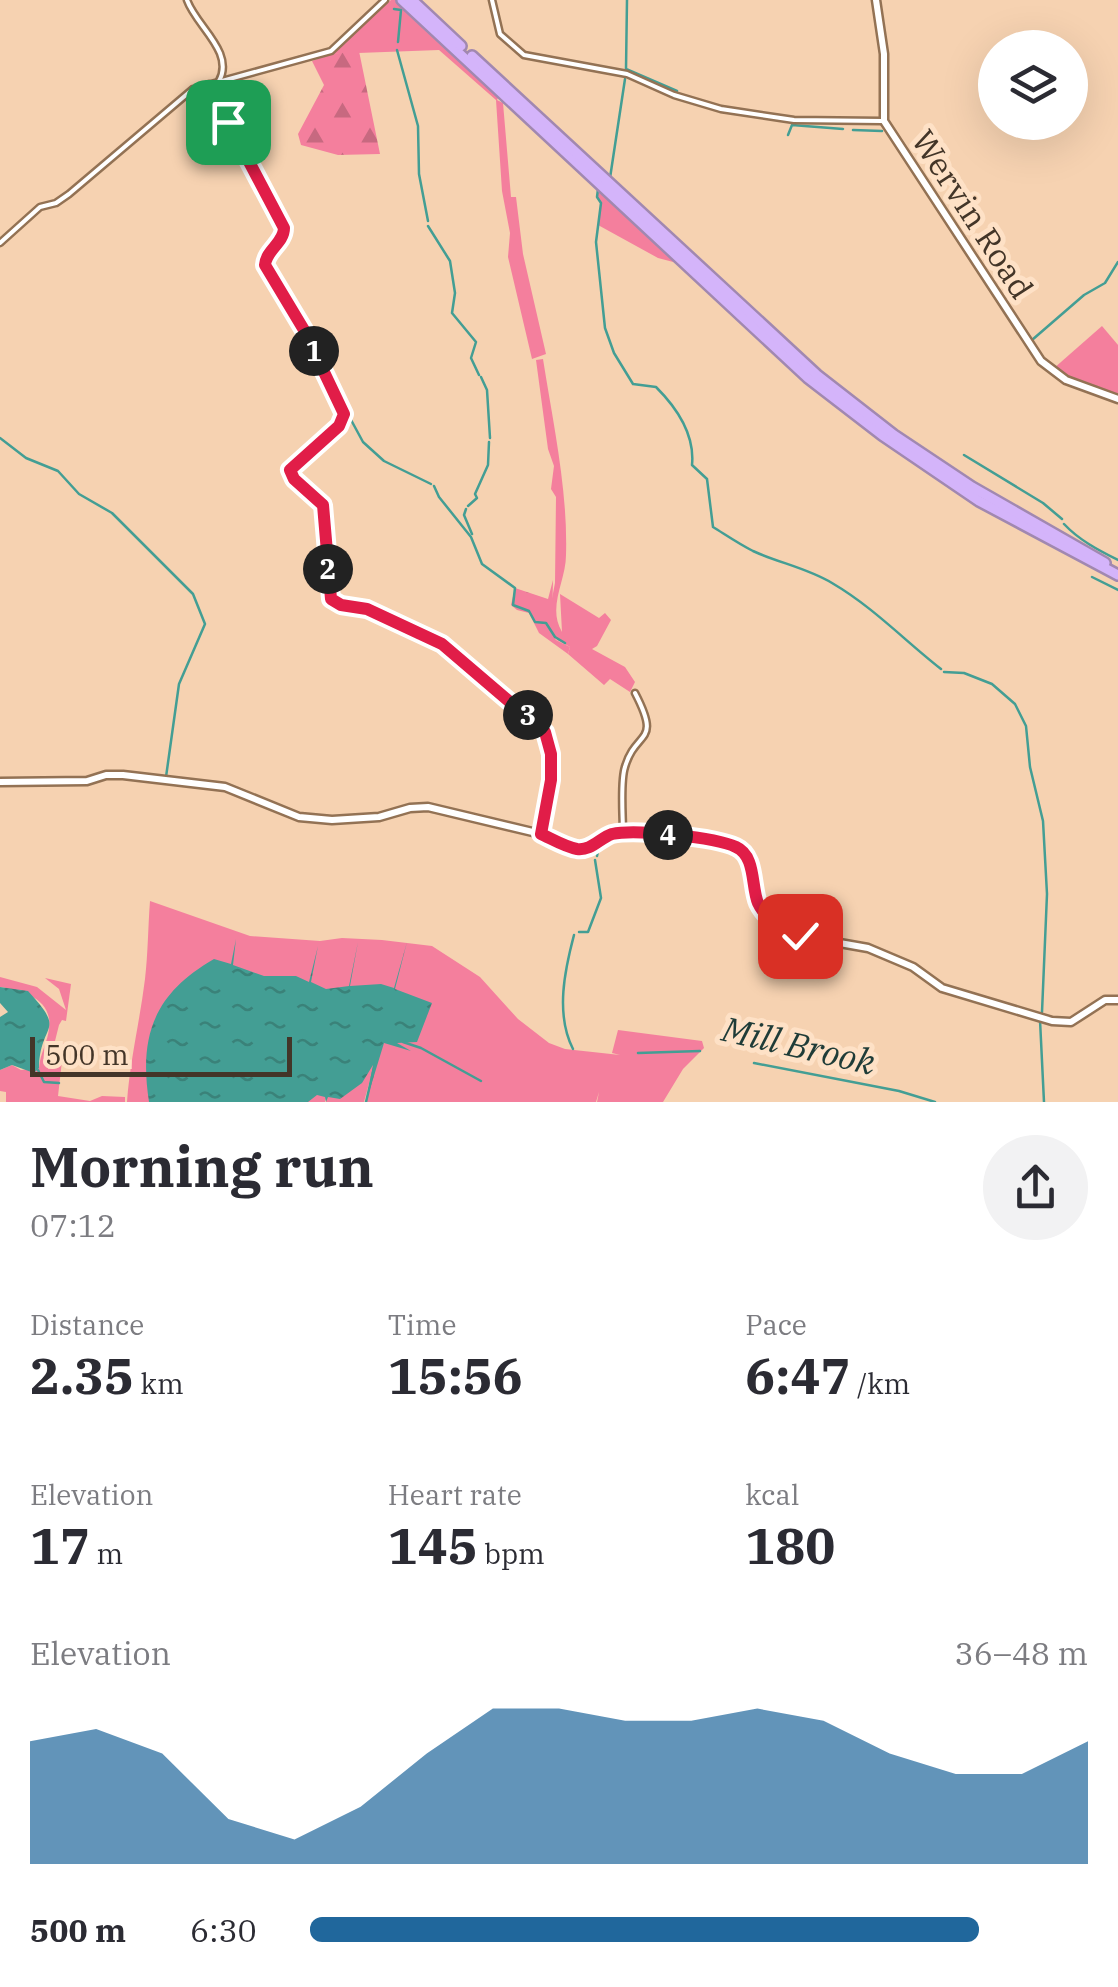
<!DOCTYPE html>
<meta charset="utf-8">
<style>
:root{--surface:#fff;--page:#f2f2f3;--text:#2b2b33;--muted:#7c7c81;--accent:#20679c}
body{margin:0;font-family:"IBM Plex Serif",serif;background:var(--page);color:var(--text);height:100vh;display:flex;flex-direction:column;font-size:38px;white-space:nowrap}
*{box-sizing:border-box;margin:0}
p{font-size:32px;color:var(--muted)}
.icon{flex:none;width:55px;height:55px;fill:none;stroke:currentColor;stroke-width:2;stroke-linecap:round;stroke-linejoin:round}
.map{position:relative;height:1102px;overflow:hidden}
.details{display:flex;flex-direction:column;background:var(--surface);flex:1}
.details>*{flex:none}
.tools{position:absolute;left:978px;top:30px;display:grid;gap:20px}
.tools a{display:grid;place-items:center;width:110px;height:110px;border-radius:50%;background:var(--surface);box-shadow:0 10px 40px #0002;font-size:50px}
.scale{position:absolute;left:30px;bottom:25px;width:262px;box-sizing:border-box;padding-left:10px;border:5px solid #433528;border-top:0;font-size:28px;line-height:35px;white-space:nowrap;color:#433528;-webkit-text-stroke:8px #fee1c6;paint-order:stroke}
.pin{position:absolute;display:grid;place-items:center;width:85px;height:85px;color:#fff;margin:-42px;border-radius:20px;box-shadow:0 5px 15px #0006}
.km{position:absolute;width:50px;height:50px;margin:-25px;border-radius:50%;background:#222;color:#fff;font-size:28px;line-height:50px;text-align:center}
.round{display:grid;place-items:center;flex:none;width:105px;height:105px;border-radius:52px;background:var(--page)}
.summary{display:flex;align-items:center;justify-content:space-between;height:170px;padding:0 30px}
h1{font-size:55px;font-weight:800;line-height:75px}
.metrics{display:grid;grid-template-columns:repeat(3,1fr);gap:15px;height:170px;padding:10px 30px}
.metrics div{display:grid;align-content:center}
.metrics b{font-size:50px;font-weight:800}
.metrics small{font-size:28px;font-weight:400}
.metrics p{font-size:28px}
.chart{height:280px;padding:20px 30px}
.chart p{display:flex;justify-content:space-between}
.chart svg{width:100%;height:180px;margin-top:10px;fill:var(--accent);opacity:.7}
ul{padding:0 30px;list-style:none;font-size:32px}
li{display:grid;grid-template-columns:160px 120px 1fr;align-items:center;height:75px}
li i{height:25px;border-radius:12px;background:var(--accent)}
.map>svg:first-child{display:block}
</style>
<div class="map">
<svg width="1118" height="1102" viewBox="0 0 1118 1102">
<defs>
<pattern id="forest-firs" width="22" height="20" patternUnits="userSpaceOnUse" patternTransform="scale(2.5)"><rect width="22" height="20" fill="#f47f9d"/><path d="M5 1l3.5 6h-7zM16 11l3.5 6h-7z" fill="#c76980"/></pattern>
<pattern id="water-ripples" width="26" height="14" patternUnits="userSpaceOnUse" patternTransform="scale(2.5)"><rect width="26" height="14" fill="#439e94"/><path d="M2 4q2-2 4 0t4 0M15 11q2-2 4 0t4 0" fill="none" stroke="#3a8279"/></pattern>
</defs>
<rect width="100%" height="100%" fill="#f6d2b1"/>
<!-- green -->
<g fill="#f47f9d">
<polygon points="391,0 396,0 499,96 497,100 503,103 511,197 516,197 523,254 546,354 532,359 508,257 510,233 502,191 496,100 439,50 331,54"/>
<polygon points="598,189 677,263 658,258 598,225 601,203 597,197"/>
<polygon points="1102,326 1118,345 1118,397 1069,379 1053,369"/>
<path d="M543,359C553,423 568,490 566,555C566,581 547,607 562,632L560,594L599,618L605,613L611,620L597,646L592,649L625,667L635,682L630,692L610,679L604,685L568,654L570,647L557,640L547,624L555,583L556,497L551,489L554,466L548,449L536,360Z"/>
<path d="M150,901L250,936L320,941L342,938L382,940L432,946L480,977L518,1019L549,1043L565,1049L620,1055L612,1053L618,1030L702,1041L704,1048L683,1069L663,1102H597L599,1092L596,1102H366L373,1069L364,1102H326V1097L325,1102H127C130,1060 140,1020 145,979C148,954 148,927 150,901Z"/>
<path d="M0,977L37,987L66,1010L59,989L45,978L71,984L66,1021L62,1020L59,1025L48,1069L57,1068L60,1046L64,1043L58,1096L90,1101L102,1096L125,1097V1102H6V1092L0,1091V1070L12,1065L21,1070L39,1068C40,1053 48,1042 49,1028C53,999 22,990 0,987Z"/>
</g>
<!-- forest -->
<g fill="url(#forest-firs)">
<polygon points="359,51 380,154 338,155 301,145 298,134 324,85 312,61 331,54"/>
<polygon points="553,580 552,623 548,624 556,640 570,647 568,654 539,633 529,613 517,610 511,605 515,588 548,599"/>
</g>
<!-- water -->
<g fill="url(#water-ripples)">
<path d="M236,939L233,965L264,976H296L309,982L318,946L311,982L326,989L349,986L358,942L350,986L381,984L394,988L407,942L395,989L432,1003L417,1042L397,1043L411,1051L384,1043L366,1102L373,1065L362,1083L340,1099L328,1097L326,1102L325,1097L317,1095L308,1102H149C139,1037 153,994 214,959L231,964Z"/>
<path d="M0,987L28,991C68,1034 40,1021 39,1068L34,1073L12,1065L0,1070V1017L8,1012L0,1003Z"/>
</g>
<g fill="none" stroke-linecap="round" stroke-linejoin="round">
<!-- stream -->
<g stroke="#439e94" stroke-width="2.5">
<polyline points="627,0 626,69 677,91"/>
<polyline points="394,9 401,10 398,42"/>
<polyline points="397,50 418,126 419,174 428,221"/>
<polyline points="853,130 882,131"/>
<polyline points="788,135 792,125 843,129"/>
<polyline points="610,178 625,79"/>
<path d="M598,189L597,197L601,203L596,242L605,328L614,353L633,384L656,387C677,408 695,435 692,465L707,479L713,527C726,535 739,544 753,551C779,563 807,568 832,583C873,607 904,640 941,669"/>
<polyline points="428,226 450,261 455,293 452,313 476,342 471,358 479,375"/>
<polyline points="1032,340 1084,295 1105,283 1118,262"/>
<polyline points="481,377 487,390 490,438"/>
<polyline points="350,418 363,442 384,461 431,484"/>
<polyline points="0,438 26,458 58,471 79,494 112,513 193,594 205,624 179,684 166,777"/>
<polyline points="964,455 1043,503 1062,519"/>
<polyline points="434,486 439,497 471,537 482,564 515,588 513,605 529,611 535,622 546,623 555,637 565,643"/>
<polyline points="468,506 477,498 475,494 488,465 489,442"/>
<polyline points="466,509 464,515 472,534"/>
<path d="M1064,524C1079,540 1098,550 1118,560"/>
<polyline points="1092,577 1118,590"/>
<polyline points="944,672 964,673 992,684 1015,704 1026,726 1030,767 1043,821 1047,894 1042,1012"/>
<polyline points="597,856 599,846"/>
<polyline points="579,932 588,932 601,898 595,860"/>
<polyline points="1040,1020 1044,1102"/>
<polyline points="403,1042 421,1048 481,1081"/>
<path d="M573,1049C555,1014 565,969 574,935"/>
<polyline points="638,1053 700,1051"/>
<polyline points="754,1063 899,1091 935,1102"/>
<polyline points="38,1070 44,1082 59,1083"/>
<polyline points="366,1102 374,1068"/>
</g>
<defs>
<g id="street">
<path d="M187,0C196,26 235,52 219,81"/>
<polyline points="492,0 500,34 524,55 627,74 674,95 721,109 794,120 882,121"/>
<path d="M209,84L284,228C284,243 266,250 265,265L304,330L344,414L339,426L290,470L294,479L323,505L331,599L341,605L367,609L442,644L534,719C562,751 550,793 542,831"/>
<polyline points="0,243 40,207 56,203 69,194 193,89 331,51 385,0"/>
<path d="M623,833C623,816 620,782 625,767C636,729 662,745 635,693"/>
</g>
<g id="secondary">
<polyline points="876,0 884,54 884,121 1041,361 1066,380 1118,399"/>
<polyline points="0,782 87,781 106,775 123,775 225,787 299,817 332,820 379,817 410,808 428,807 541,834 578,849 623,833 690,837 736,847 748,859 761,907 777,924 800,936 868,948 913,967 942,988 1052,1021 1071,1022 1105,1000 1118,1000"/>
</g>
<g id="highway">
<polyline points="402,0 808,378 882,435 979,501 1118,575"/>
<polyline points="412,0 461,46"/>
<polyline points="472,56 817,375 894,435 972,487 1105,563"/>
</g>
</defs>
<!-- street casing -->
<use href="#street" stroke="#937254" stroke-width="9"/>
<!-- secondary casing -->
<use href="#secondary" stroke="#937254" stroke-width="11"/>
<!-- highway casing -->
<use href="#highway" stroke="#a188b0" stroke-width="14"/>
<!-- street -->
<use href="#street" stroke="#fff" stroke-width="4"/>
<!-- secondary -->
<use href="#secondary" stroke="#fff" stroke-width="6"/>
<!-- highway -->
<use href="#highway" stroke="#d4b4fa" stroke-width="9"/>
</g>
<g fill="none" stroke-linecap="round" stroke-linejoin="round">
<defs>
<path id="route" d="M228,122L284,228C284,243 266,250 265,265L304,330L344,414L339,426L290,470L294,479L323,505L331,599L341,605L367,609L442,644L545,732L551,754V780L541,834C552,839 565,847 577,849C591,851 600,838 612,834C635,829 715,837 736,847C756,856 751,886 758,903C766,920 784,929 800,936"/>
</defs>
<!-- route casing -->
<use href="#route" stroke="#fff" stroke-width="20"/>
<!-- route -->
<use href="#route" stroke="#e11d48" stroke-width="12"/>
</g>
<g text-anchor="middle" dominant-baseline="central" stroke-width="10" stroke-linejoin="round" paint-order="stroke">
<!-- street labels -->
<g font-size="32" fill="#433528" stroke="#fee1c6">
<text transform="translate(973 214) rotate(57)">Wervin Road</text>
</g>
<!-- water labels -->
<g font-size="35" font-style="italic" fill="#1f3c38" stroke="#fee1c6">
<text transform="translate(799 1045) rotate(13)">Mill Brook</text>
</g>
</g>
</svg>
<div class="tools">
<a><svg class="icon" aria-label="layers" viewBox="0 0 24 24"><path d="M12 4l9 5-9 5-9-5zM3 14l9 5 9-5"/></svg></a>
</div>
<div class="scale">500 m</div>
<div class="pin" style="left:228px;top:122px;background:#1e9e55"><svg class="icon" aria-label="arrive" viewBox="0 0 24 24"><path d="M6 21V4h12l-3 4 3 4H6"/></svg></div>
<div class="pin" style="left:800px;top:936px;background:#d93025"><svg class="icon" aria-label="check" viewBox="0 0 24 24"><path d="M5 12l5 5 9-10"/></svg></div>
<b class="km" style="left:314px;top:351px">1</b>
<b class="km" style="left:328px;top:569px">2</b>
<b class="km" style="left:528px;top:715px">3</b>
<b class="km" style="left:668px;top:835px">4</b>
</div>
<section class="details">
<div class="summary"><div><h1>Morning run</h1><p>07:12</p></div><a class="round"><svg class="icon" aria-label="share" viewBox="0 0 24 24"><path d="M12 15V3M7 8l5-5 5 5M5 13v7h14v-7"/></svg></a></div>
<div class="metrics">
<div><p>Distance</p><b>2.35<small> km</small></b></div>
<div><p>Time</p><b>15:56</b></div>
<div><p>Pace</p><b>6:47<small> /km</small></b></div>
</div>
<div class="metrics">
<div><p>Elevation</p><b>17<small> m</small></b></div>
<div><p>Heart rate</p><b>145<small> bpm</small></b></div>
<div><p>kcal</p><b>180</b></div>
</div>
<div class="chart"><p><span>Elevation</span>36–48 m</p>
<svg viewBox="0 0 160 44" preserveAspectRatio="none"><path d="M0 44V14L10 11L20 17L30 33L40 38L50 30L60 17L70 6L80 6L90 9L100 9L110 6L120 9L130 17L140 22L150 22L160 14V44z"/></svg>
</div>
<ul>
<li><b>500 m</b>6:30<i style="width:86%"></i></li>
</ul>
</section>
